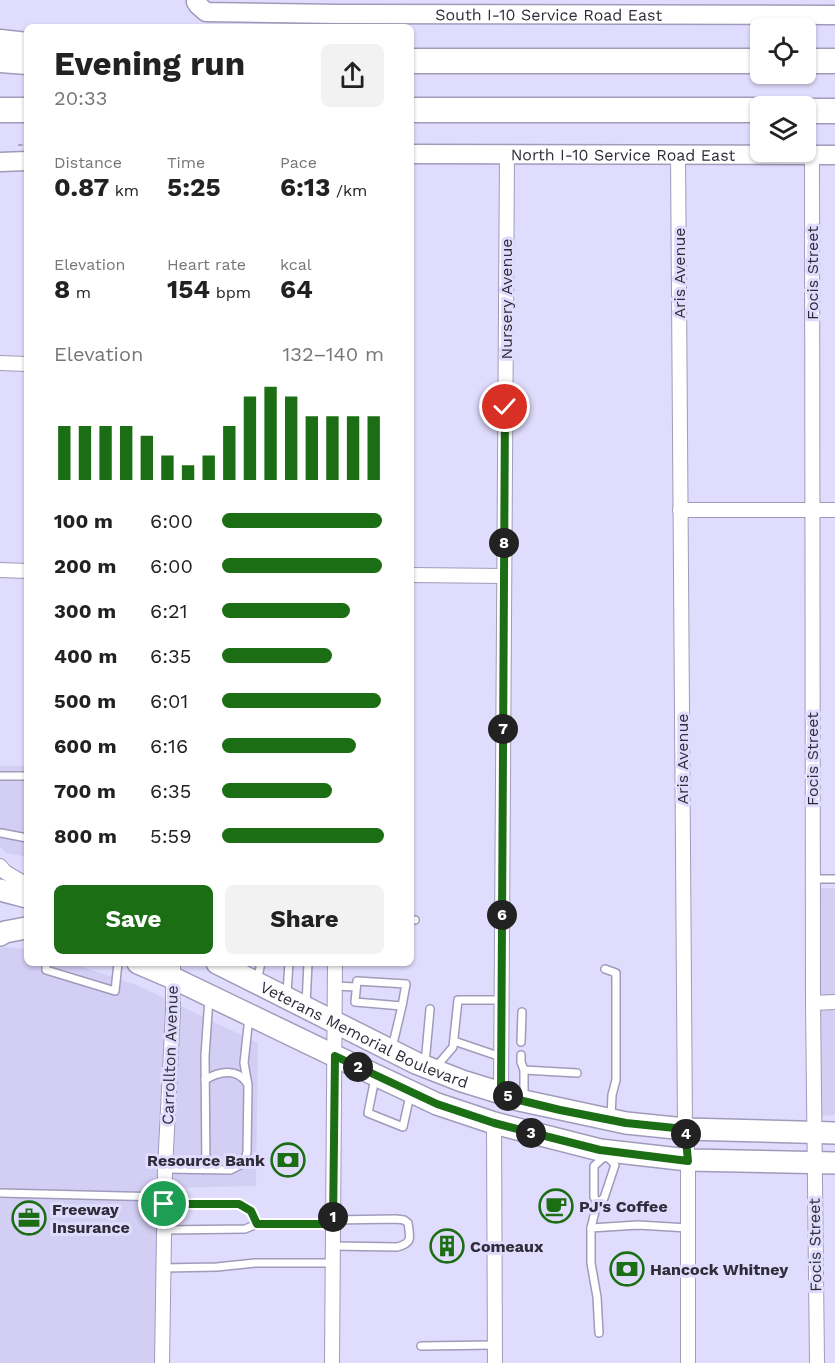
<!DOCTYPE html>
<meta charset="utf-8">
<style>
:root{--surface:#fff;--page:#f2f2f2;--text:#222;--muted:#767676;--accent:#1c6e14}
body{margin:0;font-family:"Work Sans",sans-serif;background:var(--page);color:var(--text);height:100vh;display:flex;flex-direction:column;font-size:22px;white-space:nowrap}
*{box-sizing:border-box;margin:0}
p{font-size:20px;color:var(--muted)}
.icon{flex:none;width:33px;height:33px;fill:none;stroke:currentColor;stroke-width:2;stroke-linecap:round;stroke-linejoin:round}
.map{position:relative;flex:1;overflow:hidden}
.panel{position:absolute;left:24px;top:24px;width:390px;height:942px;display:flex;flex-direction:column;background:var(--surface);border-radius:9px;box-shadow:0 2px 4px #0004}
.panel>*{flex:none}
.tools{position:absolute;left:750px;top:18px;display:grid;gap:12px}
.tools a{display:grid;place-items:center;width:66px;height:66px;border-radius:9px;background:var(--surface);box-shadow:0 2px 4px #0004;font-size:30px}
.pin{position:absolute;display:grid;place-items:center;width:51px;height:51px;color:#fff;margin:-26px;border:3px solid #fff;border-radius:50%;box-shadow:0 2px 6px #0007}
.km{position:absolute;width:30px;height:30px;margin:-15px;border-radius:50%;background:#222;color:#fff;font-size:16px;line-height:30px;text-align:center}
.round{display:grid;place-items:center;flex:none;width:63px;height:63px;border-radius:9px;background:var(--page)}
.head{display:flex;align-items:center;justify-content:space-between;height:102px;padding:0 30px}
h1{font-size:33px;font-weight:700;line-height:45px}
.figures{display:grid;grid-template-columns:repeat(3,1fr);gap:9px;height:102px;padding:6px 30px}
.figures div{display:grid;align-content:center}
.figures b{font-size:26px;font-weight:700}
.figures small{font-size:16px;font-weight:400}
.figures p{font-size:16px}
.chart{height:168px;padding:12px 30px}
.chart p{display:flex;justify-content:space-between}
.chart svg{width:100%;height:108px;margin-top:6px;stroke:var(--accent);stroke-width:6}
.cta{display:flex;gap:12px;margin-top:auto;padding:12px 30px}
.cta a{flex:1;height:69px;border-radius:9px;background:var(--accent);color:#fff;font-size:24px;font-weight:700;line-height:69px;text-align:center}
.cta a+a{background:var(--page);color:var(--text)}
ul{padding:0 30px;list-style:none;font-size:20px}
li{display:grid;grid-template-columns:96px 72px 1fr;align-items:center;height:45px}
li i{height:15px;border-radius:8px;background:var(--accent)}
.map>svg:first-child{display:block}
</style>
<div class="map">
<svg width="835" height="1363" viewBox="0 0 835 1363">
<rect width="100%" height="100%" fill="#e0dcfd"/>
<!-- built -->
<g fill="#d3cef4">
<polygon points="0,766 27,766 27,857 6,853 0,847"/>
<polygon points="819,888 835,888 835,1115 821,1116"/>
<polygon points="5,947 27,949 27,963 71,963 139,986 258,1043 256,1186 160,1188 156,1363 0,1363 0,948"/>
</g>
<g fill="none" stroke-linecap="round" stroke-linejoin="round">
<defs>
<g id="lane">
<polyline points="0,776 27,776"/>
<polyline points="1,833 27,838"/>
<polyline points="812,879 835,879"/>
<polyline points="411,920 415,920"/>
<polyline points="46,963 46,970 115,991 118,963"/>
<polyline points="605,969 616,973 616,1080 612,1095 611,1117"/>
<polyline points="257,981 261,963"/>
<polyline points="335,986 356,987"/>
<polyline points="287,993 289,963"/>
<polyline points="306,1005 308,963"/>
<polyline points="454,1041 501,1057"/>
<polyline points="521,1042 522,1012"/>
<polyline points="392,1048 402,1006 355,1002 357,981 406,984 402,1006"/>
<polyline points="521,1055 521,1062 524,1070 524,1099"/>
<polyline points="425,1064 430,1009"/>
<polyline points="436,1067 453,1047 458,1000 502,1000"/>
<polyline points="524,1070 577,1073"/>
<polyline points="375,1078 368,1113 403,1127 410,1095"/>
<path d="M205,1080C219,1071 237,1068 247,1083"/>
<polyline points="605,1156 594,1166 594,1197 597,1203 604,1198 615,1165 606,1155"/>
<polyline points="165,1169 230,1170 244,1163 247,1152 248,1085 244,1063 249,1017"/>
<polyline points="206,1169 205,1056 209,998"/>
<polyline points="0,1193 164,1197"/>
<polyline points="164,1204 239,1204 251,1211 257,1224"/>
<polyline points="591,1228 597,1203"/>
<polyline points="164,1230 245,1229 257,1224 333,1224"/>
<path d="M333,1246L397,1247C413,1243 410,1238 408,1223L404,1220L396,1219L333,1220"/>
<polyline points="163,1268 217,1267 255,1263 333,1263"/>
<polyline points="599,1333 597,1297 591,1263 591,1228 638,1225 688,1228"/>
<polyline points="421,1346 495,1345"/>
</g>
<g id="street">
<polyline points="678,154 685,1129 688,1160 688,1363"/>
<polyline points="812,155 813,1003 817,1363"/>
<polyline points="0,363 27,364"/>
<polyline points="680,510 835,510"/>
<polyline points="0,570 27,571"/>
<polyline points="411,575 504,576"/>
<polyline points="0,866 5,872 27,885"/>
<polyline points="813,1003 835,1002"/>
<polyline points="501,1093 507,153"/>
<polyline points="494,1123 495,1363"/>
<polyline points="162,1363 165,1169 173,1011 173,963"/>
<polyline points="332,1363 335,963"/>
</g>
<g id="secondary">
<path id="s1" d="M196,2L198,5L206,12L338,14L835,15"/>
<path id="s2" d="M411,154L835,155"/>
<polyline points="0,162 27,161"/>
</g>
<g id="primary">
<polyline points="0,890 27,897"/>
<polyline points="0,935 5,932 26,928"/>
<polyline points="138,963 173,978 335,1056 437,1104 494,1123 600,1150 688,1160 835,1163"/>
<path id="s3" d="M217,963L416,1063L462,1081L501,1093L519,1100L626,1123L685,1129L835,1133"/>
</g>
<g id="highway">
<polyline points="0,42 27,45"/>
<polyline points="0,60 27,62"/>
<polyline points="411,61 760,61"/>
<polyline points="806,61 835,61"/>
<polyline points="0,110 27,110"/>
<polyline points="411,110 760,110"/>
<polyline points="806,111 835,111"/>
</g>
</defs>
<!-- lane casing -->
<use href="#lane" stroke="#a09bba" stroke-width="10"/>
<!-- street casing -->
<use href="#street" stroke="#a09bba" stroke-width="16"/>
<!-- secondary casing -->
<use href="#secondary" stroke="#a09bba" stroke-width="21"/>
<!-- primary casing -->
<use href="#primary" stroke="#a09bba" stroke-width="24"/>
<!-- highway casing -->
<use href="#highway" stroke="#a09bba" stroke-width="27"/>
<!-- path -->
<polyline stroke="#a9a5c0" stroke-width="2" stroke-dasharray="4.5 3" stroke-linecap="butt" points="18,145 27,145"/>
<!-- lane -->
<use href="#lane" stroke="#fff" stroke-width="7"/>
<!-- street -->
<use href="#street" stroke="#fff" stroke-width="14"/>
<!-- secondary -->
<use href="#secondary" stroke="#fff" stroke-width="18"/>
<!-- primary -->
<use href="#primary" stroke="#fff" stroke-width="21"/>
<!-- highway -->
<use href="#highway" stroke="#fff" stroke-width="24"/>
</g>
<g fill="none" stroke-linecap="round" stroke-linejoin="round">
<defs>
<polyline id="route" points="164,1204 239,1204 251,1211 257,1224 333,1224 335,1056 437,1104 494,1123 600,1150 688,1161 685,1129 626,1123 560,1110 519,1100 501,1093 505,407"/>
</defs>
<!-- route casing -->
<use href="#route" stroke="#fff" stroke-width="12"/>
<!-- route -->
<use href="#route" stroke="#1c6e14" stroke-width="8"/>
</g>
<!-- icons -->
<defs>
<symbol id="bank-ring" viewBox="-11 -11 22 22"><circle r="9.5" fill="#e0dcfd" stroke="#1c6e14" stroke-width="1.5"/><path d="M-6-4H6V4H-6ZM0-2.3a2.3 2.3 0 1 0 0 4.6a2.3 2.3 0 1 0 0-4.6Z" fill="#1c6e14"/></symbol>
<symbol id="cafe-ring" viewBox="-11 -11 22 22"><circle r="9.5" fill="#e0dcfd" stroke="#1c6e14" stroke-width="1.5"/><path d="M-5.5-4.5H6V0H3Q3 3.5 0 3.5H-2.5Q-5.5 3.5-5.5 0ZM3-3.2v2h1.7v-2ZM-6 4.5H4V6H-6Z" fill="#1c6e14"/></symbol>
<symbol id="office-ring" viewBox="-11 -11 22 22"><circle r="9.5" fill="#e0dcfd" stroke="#1c6e14" stroke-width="1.5"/><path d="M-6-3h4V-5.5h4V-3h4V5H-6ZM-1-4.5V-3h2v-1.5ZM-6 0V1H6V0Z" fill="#1c6e14"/></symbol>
<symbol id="building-ring" viewBox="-11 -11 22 22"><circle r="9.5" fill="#e0dcfd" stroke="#1c6e14" stroke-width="1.5"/><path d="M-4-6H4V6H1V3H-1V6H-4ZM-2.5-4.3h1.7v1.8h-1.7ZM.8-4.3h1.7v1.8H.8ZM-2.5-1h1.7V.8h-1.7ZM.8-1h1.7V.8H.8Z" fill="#1c6e14"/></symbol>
</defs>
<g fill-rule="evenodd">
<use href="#bank-ring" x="269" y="1141" width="38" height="38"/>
<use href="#cafe-ring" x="537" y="1187" width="38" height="38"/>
<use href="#office-ring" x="10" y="1199" width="38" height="38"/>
<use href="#building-ring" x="428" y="1227" width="38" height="38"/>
<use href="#bank-ring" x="608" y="1250" width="38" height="38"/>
</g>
<g text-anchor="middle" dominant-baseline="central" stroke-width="6" stroke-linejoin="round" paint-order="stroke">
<!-- street labels -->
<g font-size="16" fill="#2f2d39" stroke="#e0dcfd">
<text stroke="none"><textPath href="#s1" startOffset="357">South I-10 Service Road East</textPath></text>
<text stroke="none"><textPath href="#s2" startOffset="212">North I-10 Service Road East</textPath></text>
<text transform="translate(679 273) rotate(-90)">Aris Avenue</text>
<text transform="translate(812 273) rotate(-90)">Focis Street</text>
<text transform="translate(506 299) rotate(-90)">Nursery Avenue</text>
<text transform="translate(682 759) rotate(-90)">Aris Avenue</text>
<text transform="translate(812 759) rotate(-90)">Focis Street</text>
<text stroke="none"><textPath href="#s3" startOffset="164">Veterans Memorial Boulevard</textPath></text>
<text transform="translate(170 1055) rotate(-88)">Carrollton Avenue</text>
<text transform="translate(815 1245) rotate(-91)">Focis Street</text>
</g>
<!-- poi labels -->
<g font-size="16" font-weight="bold" fill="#2f2d39" stroke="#e0dcfd" text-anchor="start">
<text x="265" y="1160" text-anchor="end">Resource Bank</text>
<text x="579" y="1206">PJ's Coffee</text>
<text x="52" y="1209">Freeway<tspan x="52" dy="18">Insurance</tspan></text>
<text x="470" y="1246">Comeaux</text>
<text x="650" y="1269">Hancock Whitney</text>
</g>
</g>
</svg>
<div class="tools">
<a><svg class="icon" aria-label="locate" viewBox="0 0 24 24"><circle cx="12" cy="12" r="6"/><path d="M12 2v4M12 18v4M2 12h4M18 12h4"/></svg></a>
<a><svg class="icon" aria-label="layers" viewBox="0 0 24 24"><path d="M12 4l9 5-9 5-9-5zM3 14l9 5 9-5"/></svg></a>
</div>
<div class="pin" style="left:164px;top:1204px;background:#1e9e55"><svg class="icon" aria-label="arrive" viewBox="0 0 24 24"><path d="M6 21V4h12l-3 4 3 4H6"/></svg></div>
<div class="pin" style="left:505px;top:407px;background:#d93025"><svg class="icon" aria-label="check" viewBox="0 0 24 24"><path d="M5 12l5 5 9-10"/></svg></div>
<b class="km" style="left:333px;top:1217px">1</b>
<b class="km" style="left:358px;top:1067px">2</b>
<b class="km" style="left:531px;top:1133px">3</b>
<b class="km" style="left:686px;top:1134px">4</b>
<b class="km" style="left:508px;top:1096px">5</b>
<b class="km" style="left:502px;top:915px">6</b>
<b class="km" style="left:503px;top:729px">7</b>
<b class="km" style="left:504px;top:543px">8</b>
<section class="panel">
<div class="head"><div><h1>Evening run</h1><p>20:33</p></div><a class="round"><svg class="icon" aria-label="share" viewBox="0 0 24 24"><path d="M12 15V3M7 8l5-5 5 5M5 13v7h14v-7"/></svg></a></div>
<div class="figures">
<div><p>Distance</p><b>0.87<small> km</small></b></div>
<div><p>Time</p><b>5:25</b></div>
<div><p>Pace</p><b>6:13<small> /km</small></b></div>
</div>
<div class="figures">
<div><p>Elevation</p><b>8<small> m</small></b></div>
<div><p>Heart rate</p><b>154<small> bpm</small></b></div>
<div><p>kcal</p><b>64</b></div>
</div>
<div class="chart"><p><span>Elevation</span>132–140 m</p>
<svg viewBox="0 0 160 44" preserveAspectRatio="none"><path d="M5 44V22M15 44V22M25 44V22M35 44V22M45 44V26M55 44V34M65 44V38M75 44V34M85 44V22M95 44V10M105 44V6M115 44V10M125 44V18M135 44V18M145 44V18M155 44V18"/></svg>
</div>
<ul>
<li><b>100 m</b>6:00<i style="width:99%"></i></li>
<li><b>200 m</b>6:00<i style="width:99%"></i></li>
<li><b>300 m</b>6:21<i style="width:79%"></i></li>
<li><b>400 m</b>6:35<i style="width:68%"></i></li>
<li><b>500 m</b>6:01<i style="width:98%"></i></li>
<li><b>600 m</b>6:16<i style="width:83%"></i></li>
<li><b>700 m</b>6:35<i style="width:68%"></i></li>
<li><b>800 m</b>5:59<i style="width:100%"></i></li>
</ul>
<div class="cta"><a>Save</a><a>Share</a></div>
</section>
</div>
